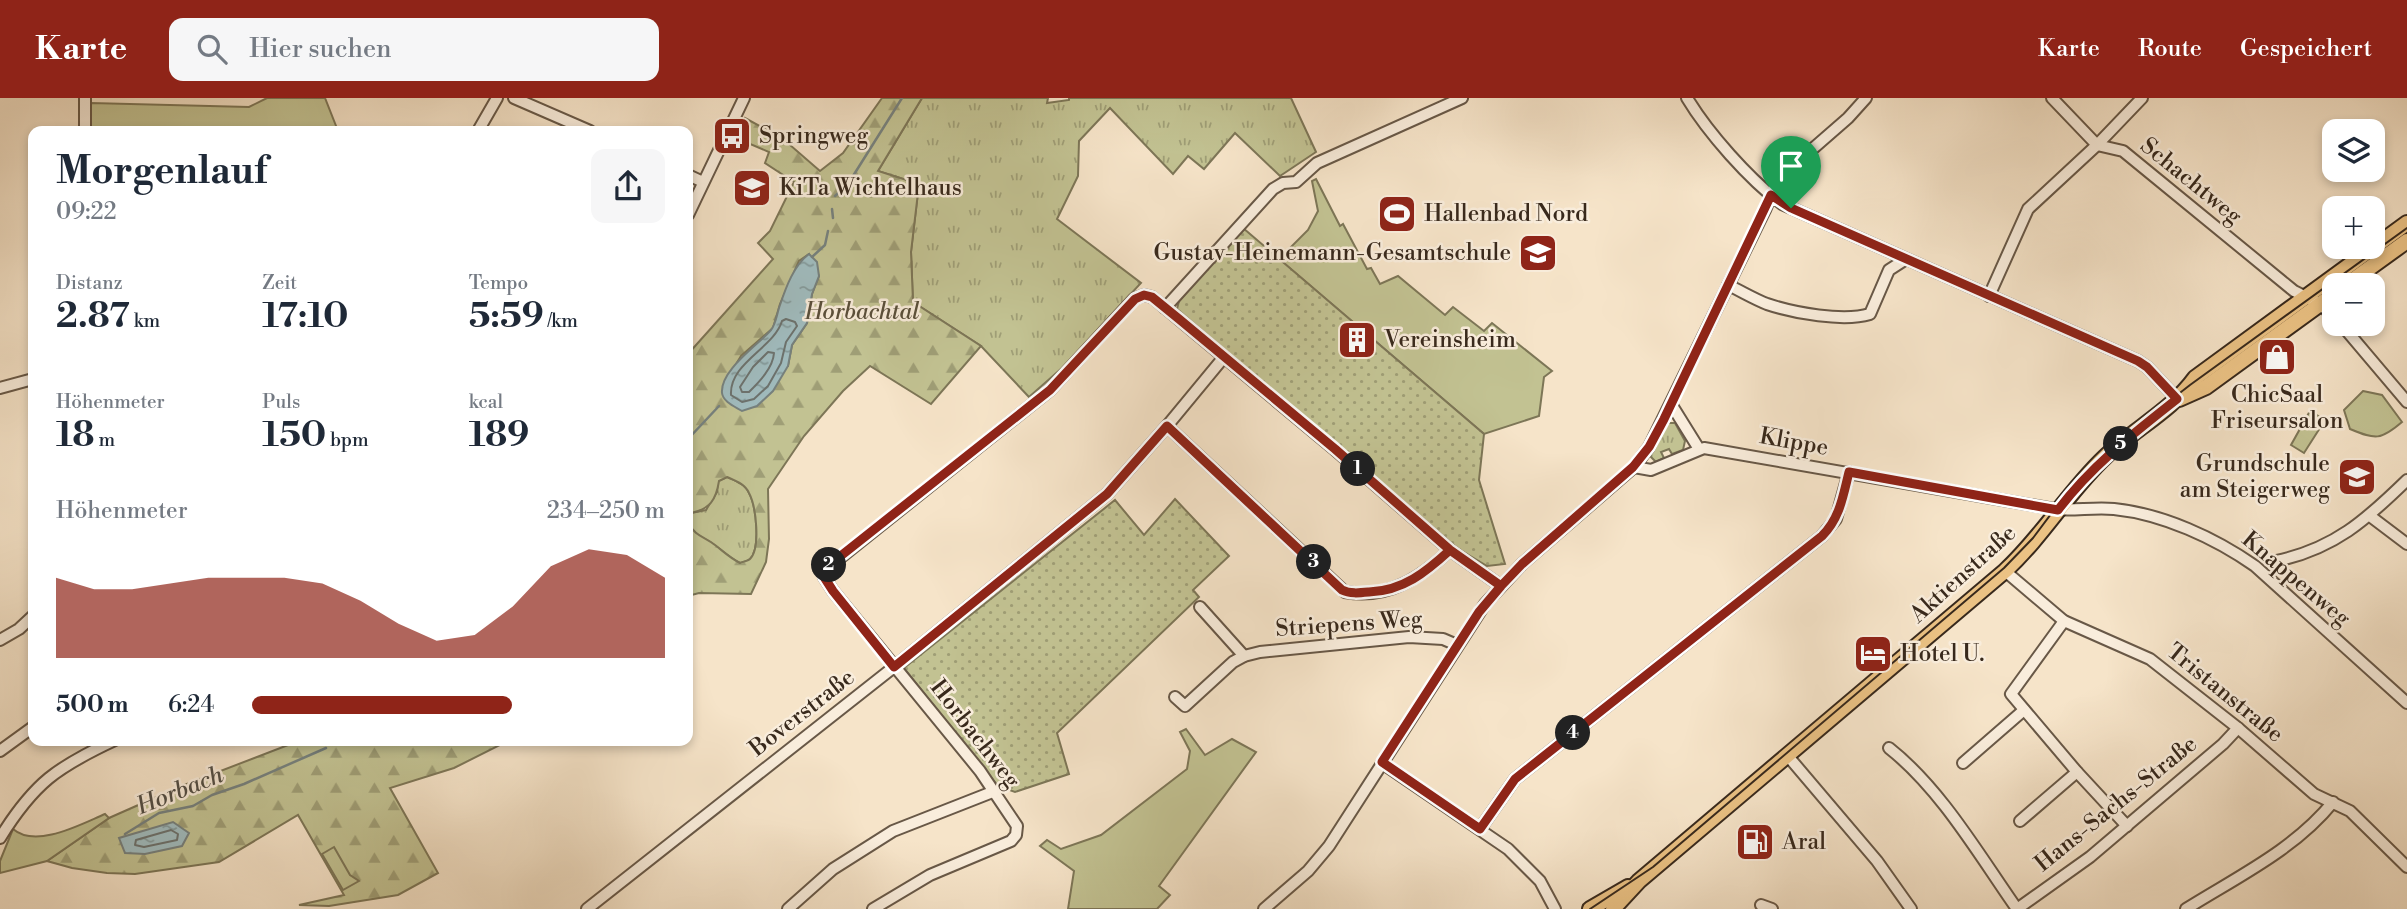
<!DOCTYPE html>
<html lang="de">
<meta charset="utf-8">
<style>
:root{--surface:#fff;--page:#f6f6f7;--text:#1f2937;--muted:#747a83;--accent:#8f2418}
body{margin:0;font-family:"Libre Bodoni",serif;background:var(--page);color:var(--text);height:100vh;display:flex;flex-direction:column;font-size:26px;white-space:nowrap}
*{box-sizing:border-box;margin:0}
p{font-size:23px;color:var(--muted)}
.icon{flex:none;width:38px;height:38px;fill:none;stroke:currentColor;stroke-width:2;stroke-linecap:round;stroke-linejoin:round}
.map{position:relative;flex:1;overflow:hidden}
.drawer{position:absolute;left:28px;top:28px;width:665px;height:620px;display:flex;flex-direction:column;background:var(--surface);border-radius:14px;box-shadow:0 4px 10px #0003}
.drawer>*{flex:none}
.fabs{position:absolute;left:2322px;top:21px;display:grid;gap:14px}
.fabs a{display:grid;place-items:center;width:63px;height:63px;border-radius:14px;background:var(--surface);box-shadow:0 4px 10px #0003;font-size:35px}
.pin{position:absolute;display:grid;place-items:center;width:60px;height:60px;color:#fff;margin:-72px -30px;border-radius:50% 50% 50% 0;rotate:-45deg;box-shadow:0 0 7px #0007}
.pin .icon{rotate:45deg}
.km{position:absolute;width:35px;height:35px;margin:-18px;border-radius:50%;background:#222;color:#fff;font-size:19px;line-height:35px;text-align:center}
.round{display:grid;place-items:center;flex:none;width:74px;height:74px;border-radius:14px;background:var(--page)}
.headline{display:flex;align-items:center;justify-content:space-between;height:119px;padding:0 28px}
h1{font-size:38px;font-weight:700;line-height:52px}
.figures{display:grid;grid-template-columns:repeat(3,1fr);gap:10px;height:119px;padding:7px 28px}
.figures div{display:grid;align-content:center}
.figures b{font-size:35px;font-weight:700}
.figures small{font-size:19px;font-weight:400}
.figures p{font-size:19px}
.chart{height:196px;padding:14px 28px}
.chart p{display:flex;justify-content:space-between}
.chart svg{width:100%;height:126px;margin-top:7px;fill:var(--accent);opacity:.7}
ul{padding:0 28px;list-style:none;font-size:23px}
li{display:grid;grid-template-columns:112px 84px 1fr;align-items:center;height:52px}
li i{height:18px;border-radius:9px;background:var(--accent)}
header{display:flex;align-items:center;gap:42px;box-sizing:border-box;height:98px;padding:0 35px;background:var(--accent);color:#fff}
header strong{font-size:33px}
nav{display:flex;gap:38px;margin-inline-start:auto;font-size:24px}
.search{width:490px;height:63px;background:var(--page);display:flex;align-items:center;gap:18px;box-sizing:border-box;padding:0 24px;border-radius:14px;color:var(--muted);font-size:26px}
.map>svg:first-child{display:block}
</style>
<header>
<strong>Karte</strong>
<div class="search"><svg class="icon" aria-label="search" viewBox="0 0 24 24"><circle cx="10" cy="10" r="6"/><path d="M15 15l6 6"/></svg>Hier suchen</div>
<nav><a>Karte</a><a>Route</a><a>Gespeichert</a></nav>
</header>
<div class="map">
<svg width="2407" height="811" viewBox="0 0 2407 811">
<defs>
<pattern id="grass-tufts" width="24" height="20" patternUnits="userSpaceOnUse" patternTransform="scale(1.75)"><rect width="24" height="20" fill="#c2c292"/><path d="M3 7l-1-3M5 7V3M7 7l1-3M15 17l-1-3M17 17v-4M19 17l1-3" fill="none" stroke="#9f9e76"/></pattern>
<pattern id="forest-firs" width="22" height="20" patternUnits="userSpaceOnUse" patternTransform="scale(1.75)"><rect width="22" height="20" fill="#c2c292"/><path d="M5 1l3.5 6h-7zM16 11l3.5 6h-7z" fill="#9f9e76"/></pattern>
<pattern id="garden-dots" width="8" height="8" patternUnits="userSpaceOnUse" patternTransform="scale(1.75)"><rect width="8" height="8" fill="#c2c292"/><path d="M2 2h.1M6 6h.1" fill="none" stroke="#9f9e76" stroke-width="1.8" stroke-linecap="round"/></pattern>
<pattern id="water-ripples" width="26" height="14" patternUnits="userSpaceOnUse" patternTransform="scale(1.75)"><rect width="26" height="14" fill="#a0bcbf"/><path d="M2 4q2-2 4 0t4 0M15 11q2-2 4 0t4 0" fill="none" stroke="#83999a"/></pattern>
</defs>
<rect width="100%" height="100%" fill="#f6e4c9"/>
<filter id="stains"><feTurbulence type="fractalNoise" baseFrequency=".00286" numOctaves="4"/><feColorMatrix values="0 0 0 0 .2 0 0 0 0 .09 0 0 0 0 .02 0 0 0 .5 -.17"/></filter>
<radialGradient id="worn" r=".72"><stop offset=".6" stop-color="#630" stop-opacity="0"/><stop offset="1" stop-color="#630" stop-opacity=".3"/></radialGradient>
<!-- grass -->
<g fill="url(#grass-tufts)" stroke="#7d7657" stroke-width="2">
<polygon points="922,0 1048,0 1047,5 1069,2 1069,0 1291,0 1316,54 1280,78 1235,35 1204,71 1188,58 1173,76 1110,10 1079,43 1078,78 1057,121 1141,185 1062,270 1029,299 981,248 913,204 911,154 919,86 878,73"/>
<polygon points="1668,325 1675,325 1685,343 1683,352 1672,356 1669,351 1661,354 1664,360 1656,364 1650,358"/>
<path d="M727,379C736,383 745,386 749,395C756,408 761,450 750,461C748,463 743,464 740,465C730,460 724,454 716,448C704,439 696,439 688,425L691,415L706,412L717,394L718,383Z"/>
</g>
<!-- forest -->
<g fill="url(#forest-firs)" stroke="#7d7657" stroke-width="2" fill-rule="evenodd">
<path d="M882,0H922L878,73L919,86L911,154L913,204L981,248L931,306L870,268L843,293L804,338L768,391L769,441L766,464L751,496L699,495L688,498V425C696,439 704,438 715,447C724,454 730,460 740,465C742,464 748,463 750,461C761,450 756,408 749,395C745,386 736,383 727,379L719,383C716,402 710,411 691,415L688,424V256L773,161L758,145L770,133L794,84L765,65L769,54L736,40L745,20L782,40L820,73L843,55ZM809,156L819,178L812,196L807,225L792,247L788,268L724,286L741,258L773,230L780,206L799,163Z"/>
<polygon points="301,642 510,642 454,670 390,690 438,775 398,797 329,808 299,807 344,797 298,717 219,764 135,776 107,775 72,770 47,763 109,720 179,689"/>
</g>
<!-- park -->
<g fill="#c2c292" stroke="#7d7657" stroke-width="2">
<polygon points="267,0 325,0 338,33 91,33 91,5 249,9"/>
<polygon points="1316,81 1340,128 1343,126 1367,171 1371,170 1380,186 1398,178 1445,217 1453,209 1484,233 1492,225 1552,273 1544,279 1539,318 1484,336 1279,161 1308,132 1318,113 1312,83"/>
<path d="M2363,293L2382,297L2402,324C2381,342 2376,342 2350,331L2344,312Z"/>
<polygon points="2310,313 2325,322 2304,355 2291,347"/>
<polygon points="1186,631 1205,657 1232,641 1256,654 1159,788 1170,797 1157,811 1068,811 1074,773 1040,748 1047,742 1061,751 1101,737 1187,671 1190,653 1180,634"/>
<path d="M105,716L109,720L47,763L0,775V763L13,731C36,751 81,726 105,716Z"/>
<polygon points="334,749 350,777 359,783 343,792 322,756"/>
</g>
<!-- garden -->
<g fill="url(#garden-dots)" stroke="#7d7657" stroke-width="2">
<polygon points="1243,130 1484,336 1479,382 1505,466 1487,468 1457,450 1177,211 1179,203"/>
<polygon points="1175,401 1229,458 1193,492 1199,499 1057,635 1069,676 1015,694 998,688 904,570 1115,402 1144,437"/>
</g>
<!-- water -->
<g fill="url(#water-ripples)" stroke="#76817e" stroke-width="2">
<path d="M809,156L817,164L819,178L812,196L807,225L792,247L788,268L773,293L757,308L742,313C736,309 723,304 722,295C720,272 758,247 771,232C776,226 777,215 780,207C786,189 794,167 809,156Z"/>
<polygon points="173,724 189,735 182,748 145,756 125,755 119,740"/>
</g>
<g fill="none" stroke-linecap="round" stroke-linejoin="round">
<!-- shore -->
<g stroke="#6c726e" stroke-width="2">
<path d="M786,221L795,224L797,228L786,244L781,265L768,288L754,301L742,304L731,297C729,265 774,250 782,223Z"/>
<path d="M768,254L774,255C773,270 759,284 749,294H742L740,289L753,269Z"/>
<polygon points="171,732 178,736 177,742 144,749 135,747 136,742"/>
</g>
<!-- stream -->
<g stroke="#76817e" stroke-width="2.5">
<polyline points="835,98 848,86 902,0"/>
<polyline points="832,111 833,120"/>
<polyline points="812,159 825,147 828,133"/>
<polyline points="688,341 719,308"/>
<polyline points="336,645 344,642"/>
<polyline points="125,736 159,715 193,708 212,697 244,686 326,650"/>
</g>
<defs>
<g id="minor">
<polyline points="514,0 590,33"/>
<path d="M1687,0C1708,35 1749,81 1782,106L2138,263L2147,269L2177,301"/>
<polyline points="2052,0 2097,47 2123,53 2294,193 2320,206 2334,219"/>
<polyline points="85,33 85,0"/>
<polyline points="478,33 497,0"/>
<polyline points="688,77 703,84"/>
<polyline points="688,117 744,0"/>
<path d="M1728,187C1741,193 1754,201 1767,206C1794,215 1843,224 1870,216L1889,172L1906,161"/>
<polyline points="1989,198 2028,111 2097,47 2142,0"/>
<polyline points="1165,210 1273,91 1283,85 1296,84 1317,65 1462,0"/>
<polyline points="2341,226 2407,304"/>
<polyline points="0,290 33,281"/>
<polyline points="1671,306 1699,351"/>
<path d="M1167,328L1345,494C1388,502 1421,479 1450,452"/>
<path d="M1634,369L1651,372L1704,350L2054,411C2074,413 2094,409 2114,411C2163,416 2215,440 2255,468L2407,605"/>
<polyline points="2370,418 2407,446"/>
<path d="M2276,463C2334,451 2366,422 2407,382"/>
<polyline points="2005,473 2064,523 2150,561 2238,630 2314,696 2350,713 2407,769"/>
<polyline points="1200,509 1244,558"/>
<polyline points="2064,523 2011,596 2077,674 2127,728"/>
<polyline points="0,542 19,531 33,518"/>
<polyline points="1175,599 1185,608 1233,564 1244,558 1260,554 1409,539 1443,541 1457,547"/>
<path d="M1889,650C1941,691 1979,757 2017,811L2090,759L2223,646L2238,630"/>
<polyline points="0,653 33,629"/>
<polyline points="1787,657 1877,763 1911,811"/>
<polyline points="1382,665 1508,751 1540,783 1555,811"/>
<polyline points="1963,665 2024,612"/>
<polyline points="2020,723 2077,674"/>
<polyline points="1480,731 1515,681 1822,438 1836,421 1849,374"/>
<path d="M0,740C34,685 57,669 115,642"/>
<polyline points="1761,807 1772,811"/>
<polyline points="587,811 894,569 1107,396 1167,328 1224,259"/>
<polyline points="788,811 833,771 893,733 995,693"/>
<polyline points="873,811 930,777 1011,743 1016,737 1017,728 980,673 833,493 824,479 825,472 1050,292 1134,201 1144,197 1152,199 1334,351 1450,452 1501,488"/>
<polyline points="1264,811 1308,773 1329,748 1485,506 1522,466 1634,369 1649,349 1765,112 1778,81 1848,20 1866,0"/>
<path d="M2186,811C2237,779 2294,752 2333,704"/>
</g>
<g id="major">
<polyline points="2346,187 2407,143"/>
<polyline points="2179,301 2206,289 2334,196"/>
<polyline points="1590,811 1628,789"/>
<path d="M1613,811L1639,783L2005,473C2043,438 2068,394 2105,359C2134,331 2171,313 2195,280L2407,125"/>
</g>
</defs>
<!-- minor casing -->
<use href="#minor" stroke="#685847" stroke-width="14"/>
<!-- major casing -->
<use href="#major" stroke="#38291c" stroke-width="18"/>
<!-- minor -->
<use href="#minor" stroke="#f9eddc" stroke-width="10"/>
<!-- major -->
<use href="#major" stroke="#ebc284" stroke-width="14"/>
<!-- tram -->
<polyline stroke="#38291c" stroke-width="2" points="1590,811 1653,769 2004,470 2033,440 2075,384 2104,354 2190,287 2407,130"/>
</g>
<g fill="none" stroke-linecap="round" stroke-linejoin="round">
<defs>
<path id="route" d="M1791,110L1771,97L1664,321L1649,349L1633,369L1522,466L1501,488L1450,452L1335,351L1179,221L1152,199L1144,197L1135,201L1050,292L828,468L824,479L833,493L894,569L1107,396L1167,328L1342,492C1350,496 1359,495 1369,494C1403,493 1426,474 1450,452L1501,488L1479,514L1382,664L1480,731L1515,681L1822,438C1840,420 1843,398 1849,374L2058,412C2092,367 2134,335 2177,301L2147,269L2138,263L1791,110"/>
</defs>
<!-- route casing -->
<use href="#route" stroke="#fff" stroke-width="14"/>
<!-- route -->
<use href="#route" stroke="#8f2418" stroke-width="9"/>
</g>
<!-- icons -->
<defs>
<symbol id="bus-square" viewBox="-11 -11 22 22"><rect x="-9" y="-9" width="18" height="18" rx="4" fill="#8f2418" stroke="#f9eddc"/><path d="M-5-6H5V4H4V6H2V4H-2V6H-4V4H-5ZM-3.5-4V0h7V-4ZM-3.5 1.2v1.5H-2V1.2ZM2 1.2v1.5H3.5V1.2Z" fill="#fff"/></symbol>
<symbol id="school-square" viewBox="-11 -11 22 22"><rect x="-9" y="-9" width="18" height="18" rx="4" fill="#8f2418" stroke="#f9eddc"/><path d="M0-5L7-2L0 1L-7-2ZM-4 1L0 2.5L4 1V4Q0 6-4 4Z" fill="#fff"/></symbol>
<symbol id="stadium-square" viewBox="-11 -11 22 22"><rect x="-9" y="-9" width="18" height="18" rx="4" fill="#8f2418" stroke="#f9eddc"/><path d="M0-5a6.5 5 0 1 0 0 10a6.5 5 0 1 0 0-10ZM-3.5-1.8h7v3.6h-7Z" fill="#fff"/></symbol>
<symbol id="building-square" viewBox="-11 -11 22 22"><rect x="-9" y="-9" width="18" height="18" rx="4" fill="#8f2418" stroke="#f9eddc"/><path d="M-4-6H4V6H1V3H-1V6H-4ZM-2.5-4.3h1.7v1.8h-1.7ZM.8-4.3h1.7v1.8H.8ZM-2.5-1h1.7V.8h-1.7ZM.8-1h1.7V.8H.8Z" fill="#fff"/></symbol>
<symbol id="shop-square" viewBox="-11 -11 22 22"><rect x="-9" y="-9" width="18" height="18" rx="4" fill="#8f2418" stroke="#f9eddc"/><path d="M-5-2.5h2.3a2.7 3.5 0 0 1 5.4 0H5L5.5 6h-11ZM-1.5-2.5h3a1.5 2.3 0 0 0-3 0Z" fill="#fff"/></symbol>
<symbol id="hotel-square" viewBox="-11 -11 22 22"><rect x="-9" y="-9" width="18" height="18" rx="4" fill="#8f2418" stroke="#f9eddc"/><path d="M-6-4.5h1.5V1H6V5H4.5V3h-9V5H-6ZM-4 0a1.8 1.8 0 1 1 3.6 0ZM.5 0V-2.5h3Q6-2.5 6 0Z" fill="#fff"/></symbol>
<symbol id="fuel-square" viewBox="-11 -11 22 22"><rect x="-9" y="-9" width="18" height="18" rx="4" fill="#8f2418" stroke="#f9eddc"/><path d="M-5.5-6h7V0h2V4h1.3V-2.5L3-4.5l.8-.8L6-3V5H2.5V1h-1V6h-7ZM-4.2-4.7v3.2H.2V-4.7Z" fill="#fff"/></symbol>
</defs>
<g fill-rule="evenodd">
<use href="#bus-square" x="710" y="16" width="44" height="44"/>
<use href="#school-square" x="730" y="68" width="44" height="44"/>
<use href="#stadium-square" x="1375" y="94" width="44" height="44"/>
<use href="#school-square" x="1516" y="133" width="44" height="44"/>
<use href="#building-square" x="1335" y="220" width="44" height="44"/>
<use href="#shop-square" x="2255" y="237" width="44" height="44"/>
<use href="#school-square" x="2335" y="357" width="44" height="44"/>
<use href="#hotel-square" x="1851" y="534" width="44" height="44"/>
<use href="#fuel-square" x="1733" y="722" width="44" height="44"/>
</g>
<g text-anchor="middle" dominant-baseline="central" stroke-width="5" stroke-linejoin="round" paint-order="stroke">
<!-- poi labels -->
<g font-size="23" fill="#38291c" stroke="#f9eddc" text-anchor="start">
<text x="759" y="38">Springweg</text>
<text x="779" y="90">KiTa Wichtelhaus</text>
<text x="1424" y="116">Hallenbad Nord</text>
<text x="1511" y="155" text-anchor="end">Gustav-Heinemann-Gesamtschule</text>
<text x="1384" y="242">Vereinsheim</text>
<text x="2277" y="297" text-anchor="middle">ChicSaal<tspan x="2277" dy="26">Friseursalon</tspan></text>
<text x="2330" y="366" text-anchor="end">Grundschule<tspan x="2330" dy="26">am Steigerweg</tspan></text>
<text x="1900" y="556">Hotel U.</text>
<text x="1782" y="744">Aral</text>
</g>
<!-- street labels -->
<g font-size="23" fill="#38291c" stroke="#f9eddc">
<text transform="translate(2191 83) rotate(39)">Schachtweg</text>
<text transform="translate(1794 344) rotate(10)">Klippe</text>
<text transform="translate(1963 476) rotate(-42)">Aktienstraße</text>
<text transform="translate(2296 481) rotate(40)">Knappenweg</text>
<text transform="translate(1349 526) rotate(-4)">Striepens Weg</text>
<text transform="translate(2225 595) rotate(39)">Tristanstraße</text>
<text transform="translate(802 615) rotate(-38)">Boverstraße</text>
<text transform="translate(975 636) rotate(52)">Horbachweg</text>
<text transform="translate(2116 706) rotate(-39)">Hans-Sachs-Straße</text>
</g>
<!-- park labels -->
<g font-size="23" font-style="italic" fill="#5a4f3a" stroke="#f9eddc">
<text x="862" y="214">Horbachtal</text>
</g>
<!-- water labels -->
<g font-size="24" font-style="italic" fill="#524e45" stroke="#f9eddc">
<text transform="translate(180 693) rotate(-22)">Horbach</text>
</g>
</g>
<rect width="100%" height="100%" filter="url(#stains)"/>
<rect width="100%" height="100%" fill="url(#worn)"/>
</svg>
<div class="fabs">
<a><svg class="icon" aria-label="layers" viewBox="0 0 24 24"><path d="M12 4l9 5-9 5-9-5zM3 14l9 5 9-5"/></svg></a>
<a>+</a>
<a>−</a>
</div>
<div class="pin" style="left:1791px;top:110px;background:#1e9e55"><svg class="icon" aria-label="arrive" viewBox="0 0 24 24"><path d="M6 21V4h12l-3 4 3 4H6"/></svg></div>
<b class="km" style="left:1358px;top:371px">1</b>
<b class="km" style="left:829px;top:467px">2</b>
<b class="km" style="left:1314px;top:464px">3</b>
<b class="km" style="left:1573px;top:635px">4</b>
<b class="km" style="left:2121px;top:346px">5</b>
<section class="drawer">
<div class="headline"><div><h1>Morgenlauf</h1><p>09:22</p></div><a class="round"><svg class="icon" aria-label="share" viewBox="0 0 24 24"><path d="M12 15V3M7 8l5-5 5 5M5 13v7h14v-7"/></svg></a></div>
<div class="figures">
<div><p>Distanz</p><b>2.87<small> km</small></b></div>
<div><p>Zeit</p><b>17:10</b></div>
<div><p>Tempo</p><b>5:59<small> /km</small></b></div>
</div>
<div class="figures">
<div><p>Höhenmeter</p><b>18<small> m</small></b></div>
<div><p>Puls</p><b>150<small> bpm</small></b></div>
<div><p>kcal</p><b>189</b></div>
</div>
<div class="chart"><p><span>Höhenmeter</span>234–250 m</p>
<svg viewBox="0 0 160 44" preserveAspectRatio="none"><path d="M0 44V16L10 20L20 20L30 18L40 16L50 16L60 16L70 18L80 24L90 32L100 38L110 36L120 26L130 12L140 6L150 8L160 16V44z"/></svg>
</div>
<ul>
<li><b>500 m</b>6:24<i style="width:63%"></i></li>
</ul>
</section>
</div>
